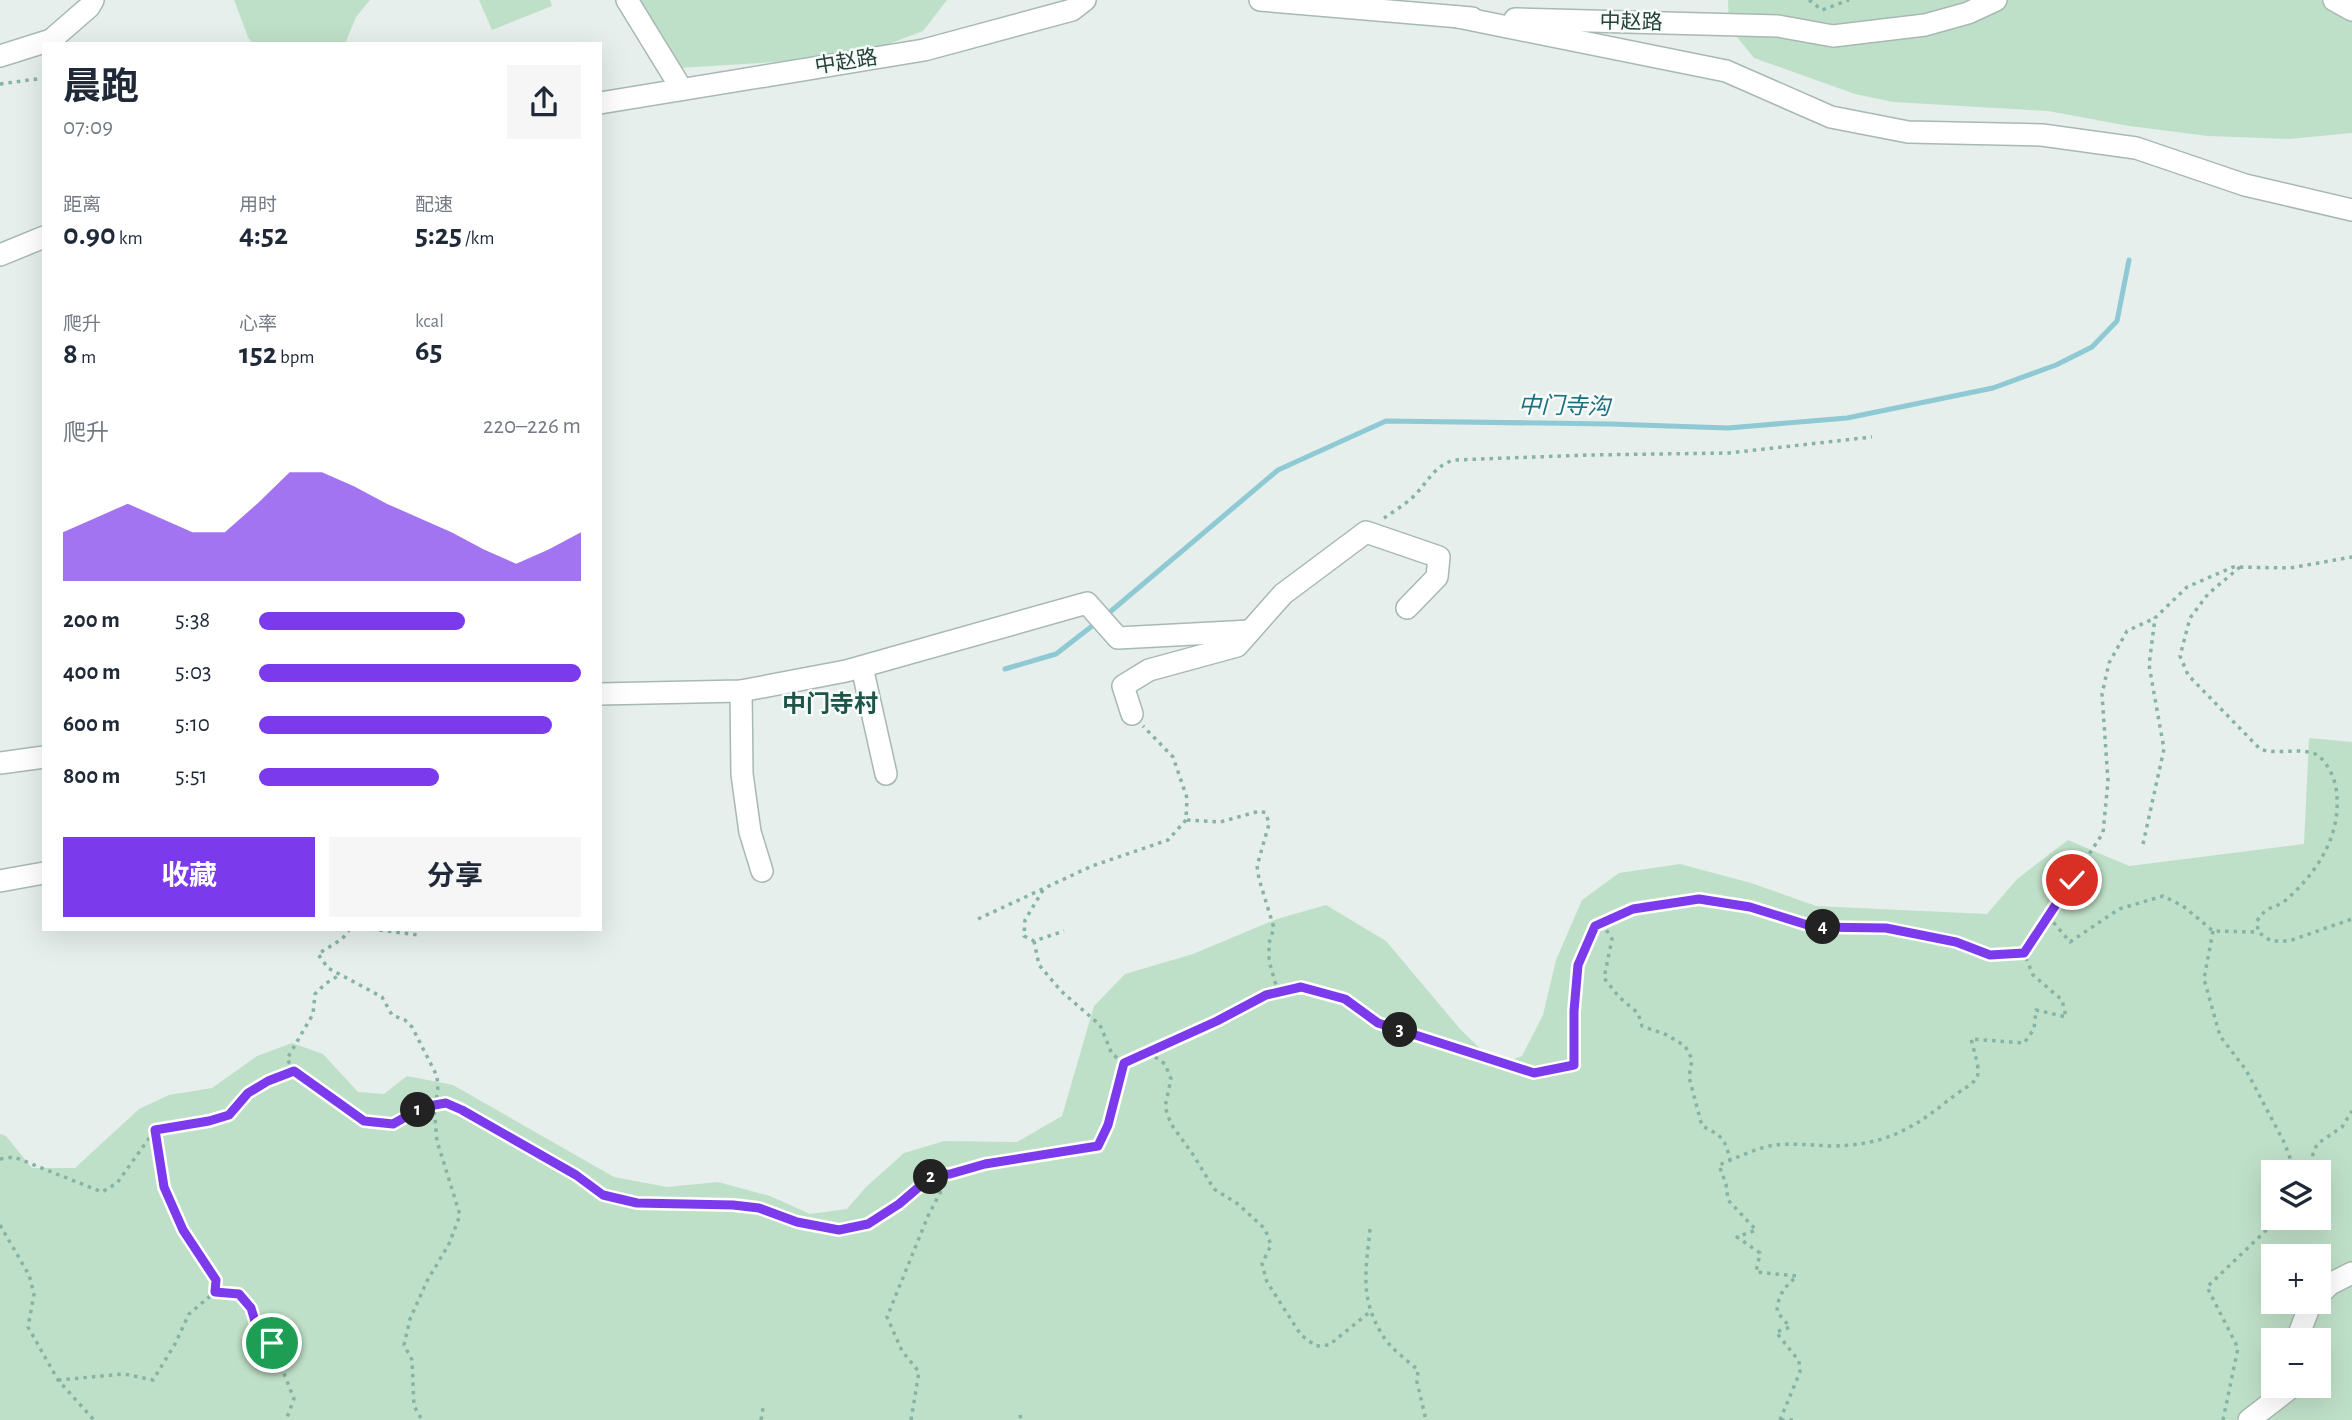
<!DOCTYPE html>
<html lang="zh">
<meta charset="utf-8">
<style>
:root{--surface:#fff;--page:#f6f6f7;--text:#1f2937;--muted:#747a83;--accent:#7c3aed}
body{margin:0;font-family:"Alegreya Sans","Noto Sans SC",sans-serif;background:var(--page);color:var(--text);height:100vh;display:flex;flex-direction:column;font-size:26px;white-space:nowrap}
*{box-sizing:border-box;margin:0}
p{font-size:23px;color:var(--muted)}
.icon{flex:none;width:38px;height:38px;fill:none;stroke:currentColor;stroke-width:2;stroke-linecap:round;stroke-linejoin:round}
.map{position:relative;flex:1;overflow:hidden}
.drawer{position:absolute;left:42px;top:42px;width:560px;height:889px;display:flex;flex-direction:column;background:var(--surface);border-radius:0px;box-shadow:0 7px 28px #0002}
.drawer>*{flex:none}
.controls{position:absolute;left:2261px;top:1160px;display:grid;gap:14px}
.controls a{display:grid;place-items:center;width:70px;height:70px;border-radius:0px;background:var(--surface);box-shadow:0 7px 28px #0002;font-size:35px}
.pin{position:absolute;display:grid;place-items:center;width:60px;height:60px;color:#fff;margin:-30px;border:4px solid #fff;border-radius:50%;box-shadow:0 2px 7px #0007}
.km{position:absolute;width:35px;height:35px;margin:-18px;border-radius:50%;background:#222;color:#fff;font-size:19px;line-height:35px;text-align:center}
.round{display:grid;place-items:center;flex:none;width:74px;height:74px;border-radius:0px;background:var(--page)}
.headline{display:flex;align-items:center;justify-content:space-between;height:119px;padding:0 21px}
h1{font-size:38px;font-weight:700;line-height:52px}
.metrics{display:grid;grid-template-columns:repeat(3,1fr);gap:10px;height:119px;padding:7px 21px}
.metrics div{display:grid;align-content:center}
.metrics b{font-size:30px;font-weight:700}
.metrics small{font-size:19px;font-weight:400}
.metrics p{font-size:19px}
.chart{height:196px;padding:14px 21px}
.chart p{display:flex;justify-content:space-between}
.chart svg{width:100%;height:126px;margin-top:7px;fill:var(--accent);opacity:.7}
.cta{display:flex;gap:14px;margin-top:auto;padding:14px 21px}
.cta a{flex:1;height:80px;border-radius:0px;background:var(--accent);color:#fff;font-size:28px;font-weight:700;line-height:80px;text-align:center}
.cta a+a{background:var(--page);color:var(--text)}
ul{padding:0 21px;list-style:none;font-size:23px}
li{display:grid;grid-template-columns:112px 84px 1fr;align-items:center;height:52px}
li i{height:18px;border-radius:9px;background:var(--accent)}
.map>svg:first-child{display:block}
</style>
<div class="map">
<svg width="2352" height="1420" viewBox="0 0 2352 1420">
<rect width="100%" height="100%" fill="#e6efeb"/>
<!-- green -->
<g fill="#bfe0c8" fill-rule="evenodd">
<polygon points="234,0 370,0 356,17 345,44 253,44 248,37"/>
<polygon points="479,0 550,0 552,6 492,30"/>
<polygon points="639,0 947,0 923,31 854,57 680,68"/>
<polygon points="1728,0 2352,0 2352,133 2289,139 2208,136 2129,126 2048,111 1893,102 1855,94 1754,58 1729,27"/>
<path d="M2309,738L2352,742V1420H0V1134L6,1136L32,1168H75L139,1109L169,1095L212,1088L257,1056L292,1043L323,1054L358,1092L384,1094L407,1076L453,1085L614,1177L667,1187L718,1182L770,1196L810,1214L847,1209L866,1187L904,1153L944,1141L1017,1142L1062,1116L1094,1006L1125,974L1193,954L1277,919L1326,905L1386,941L1461,1030L1497,1065L1522,1056L1543,1015L1556,960L1582,900L1619,873L1680,864L1751,883L1816,906L1987,914L2017,879L2068,840L2129,866L2304,844ZM2273,1172H2319V1218H2273ZM2273,1256H2319V1302H2273ZM2273,1340H2319V1386H2273Z"/>
</g>
<g fill="none" stroke-linecap="round" stroke-linejoin="round">
<!-- stream -->
<g stroke="#8ec9d4" stroke-width="5">
<polyline points="1104,617 1278,470 1386,421 1610,424 1728,428 1847,418 1993,388 2056,365 2092,347 2117,321 2129,260"/>
<polyline points="1005,669 1056,654 1096,623"/>
</g>
<defs>
<g id="minor">
<polyline points="627,0 681,88"/>
<polyline points="1260,0 1472,18"/>
<polyline points="2334,0 2352,10"/>
<polyline points="1458,17 1726,71 1831,117 1908,132 2042,135 2136,148 2245,185 2352,210"/>
<polyline points="1515,19 1778,26 1833,36 1925,25 1968,13 1996,0"/>
<polyline points="0,56 51,40 89,7 93,0"/>
<polyline points="600,103 924,50 1072,10 1085,0"/>
<polyline points="0,255 44,237"/>
<polyline points="862,667 886,774"/>
<polyline points="741,691 742,774 750,832 762,871"/>
<polyline points="600,694 741,691 846,671 1087,603 1118,638 1250,631"/>
<polyline points="1132,714 1123,686 1149,670 1237,646 1283,594 1366,532 1439,557 1437,577 1407,608"/>
<polyline points="0,763 44,757"/>
<polyline points="0,881 44,873"/>
<polyline points="2319,1295 2330,1284 2352,1273"/>
<polyline points="2299,1340 2299,1334 2311,1302"/>
<polyline points="2249,1420 2293,1386"/>
</g>
</defs>
<!-- minor casing -->
<use href="#minor" stroke="#a8b8b2" stroke-width="24"/>
<!-- path -->
<g stroke="#86b3a5" stroke-width="3.5" stroke-dasharray="3.5 5" stroke-linecap="butt">
<polyline points="1809,0 1822,10 1849,0"/>
<polyline points="0,84 44,78"/>
<path d="M1384,518C1393,512 1404,505 1412,498C1427,484 1433,466 1454,460L1589,455L1729,453L1872,437"/>
<path d="M2240,567L2208,594L2190,618L2180,656L2188,675L2260,749C2277,755 2296,748 2313,753C2325,757 2334,776 2336,788C2343,832 2319,871 2286,900C2274,910 2269,903 2257,921L2258,932L2271,941H2289L2352,919"/>
<polyline points="1187,820 1220,822 1260,811 1266,813 1269,824 1257,866 1259,879 1274,928 1269,943 1269,961 1278,992"/>
<polyline points="2143,844 2164,749 2149,665 2155,618 2187,587 2233,567 2290,568 2352,557"/>
<polyline points="1043,890 1025,920 1024,936 1034,941 1064,931"/>
<polyline points="2048,916 2070,942 2119,909 2163,896 2183,906 2213,931 2258,932"/>
<polyline points="978,919 1092,866 1168,840 1186,820 1187,798 1173,757 1143,726"/>
<path d="M1602,923L1612,939L1604,978L1619,997L1638,1013L1642,1026L1667,1035L1685,1046L1692,1059L1689,1077L1702,1126C1722,1136 1725,1138 1730,1160"/>
<polyline points="350,929 342,939 318,954 328,968 382,997 392,1015 405,1020 412,1027 437,1076 438,1091 434,1107 437,1141 460,1215 449,1244 427,1281 410,1319 404,1345 412,1360 414,1406 422,1420"/>
<polyline points="371,929 418,935"/>
<polyline points="2213,931 2204,979 2220,1036 2246,1070 2285,1144 2295,1172"/>
<polyline points="1034,941 1039,965 1061,991 1100,1025 1112,1054 1124,1063"/>
<polyline points="2024,953 2103,833 2108,781 2102,694 2109,663 2127,631 2155,618"/>
<polyline points="1148,1052 1165,1064 1171,1079 1165,1107 1171,1124 1194,1156 1214,1189 1238,1204 1265,1229 1271,1245 1262,1264 1267,1282 1301,1335 1316,1346 1329,1345 1371,1311"/>
<polyline points="294,1071 287,1059 313,1014 315,994 325,984 341,974"/>
<polyline points="156,1132 164,1187 183,1230 216,1280 215,1292"/>
<polyline points="0,1159 14,1157 102,1192 117,1183 155,1130 209,1121 229,1115 248,1093 268,1081 294,1071 364,1121 393,1124 423,1107 446,1103 462,1110 576,1175 602,1195 637,1203 733,1205 759,1208 797,1222 839,1230 868,1224 899,1204 933,1175 950,1174 985,1164 1098,1146 1108,1125 1124,1063 1218,1021 1266,995 1301,987 1345,999 1378,1023 1534,1073 1574,1065 1574,1011 1578,965 1596,926 1633,909 1699,899 1750,907 1814,927 1886,928 1956,942 1990,955 2024,953"/>
<polyline points="2306,1172 2317,1144 2342,1127 2352,1111"/>
<polyline points="0,1225 29,1275 34,1294 28,1327 58,1380 94,1420"/>
<path d="M1370,1229C1366,1270 1359,1298 1383,1336C1391,1349 1407,1360 1418,1370L1417,1382L1426,1420"/>
<polyline points="58,1380 124,1374 153,1380 175,1344 189,1314 215,1292 239,1294 251,1308 258,1331 272,1343 294,1399 286,1420"/>
<polyline points="1020,1415 1021,1420"/>
<polyline points="761,1420 763,1408"/>
<polyline points="911,1420 919,1372 902,1351 887,1317 928,1216 950,1174"/>
<path d="M1780,1420L1800,1372L1799,1361L1776,1332L1790,1327L1777,1312C1778,1294 1784,1288 1797,1276L1756,1272L1760,1253L1737,1237L1756,1230L1728,1200L1726,1184L1719,1165C1736,1158 1756,1148 1775,1145C1792,1143 1811,1145 1829,1146C1878,1146 1908,1133 1946,1102C1981,1074 1984,1087 1971,1039L2024,1043L2034,1029L2036,1010L2066,1017L2062,1000L2033,975L2024,953"/>
<polyline points="1781,1420 1798,1420"/>
<polyline points="2223,1420 2238,1348 2207,1287 2279,1218"/>
</g>
<!-- minor -->
<use href="#minor" stroke="#fff" stroke-width="21"/>
</g>
<g fill="none" stroke-linecap="round" stroke-linejoin="round">
<defs>
<polyline id="route" points="272,1343 258,1331 251,1308 239,1294 215,1292 216,1280 183,1230 164,1187 155,1130 209,1121 229,1115 248,1093 268,1081 294,1071 364,1121 393,1124 423,1107 446,1103 462,1110 576,1175 603,1195 637,1203 733,1205 759,1208 797,1222 839,1230 868,1224 899,1204 933,1175 950,1174 985,1164 1098,1146 1108,1125 1124,1063 1217,1021 1266,995 1301,987 1345,999 1378,1023 1534,1073 1574,1065 1574,1011 1578,965 1595,926 1633,909 1699,899 1750,907 1814,927 1886,928 1956,942 1990,955 2024,953 2072,880"/>
</defs>
<!-- route casing -->
<use href="#route" stroke="#fff" stroke-width="14"/>
<!-- route -->
<use href="#route" stroke="#7c3aed" stroke-width="9"/>
</g>
<g text-anchor="middle" dominant-baseline="central" stroke-width="5" stroke-linejoin="round" paint-order="stroke">
<!-- street labels -->
<g font-size="21" fill="#24423a" stroke="#f7fbf9">
<text transform="translate(1631 22) rotate(1)">中赵路</text>
<text transform="translate(846 62) rotate(-9)">中赵路</text>
</g>
<!-- water labels -->
<g font-size="23" font-style="italic" fill="#1c6f80" stroke="#f7fbf9">
<text transform="translate(1564 407) rotate(1)">中门寺沟</text>
</g>
<!-- quarter labels -->
<g font-size="24" font-weight="bold" fill="#1f5548" stroke="#f7fbf9">
<text x="830" y="705">中门寺村</text>
</g>
</g>
</svg>
<div class="controls">
<a><svg class="icon" aria-label="layers" viewBox="0 0 24 24"><path d="M12 4l9 5-9 5-9-5zM3 14l9 5 9-5"/></svg></a>
<a>+</a>
<a>−</a>
</div>
<div class="pin" style="left:272px;top:1343px;background:#1e9e55"><svg class="icon" aria-label="arrive" viewBox="0 0 24 24"><path d="M6 21V4h12l-3 4 3 4H6"/></svg></div>
<div class="pin" style="left:2072px;top:880px;background:#d93025"><svg class="icon" aria-label="check" viewBox="0 0 24 24"><path d="M5 12l5 5 9-10"/></svg></div>
<b class="km" style="left:418px;top:1110px">1</b>
<b class="km" style="left:931px;top:1177px">2</b>
<b class="km" style="left:1400px;top:1030px">3</b>
<b class="km" style="left:1823px;top:927px">4</b>
<section class="drawer">
<div class="headline"><div><h1>晨跑</h1><p>07:09</p></div><a class="round"><svg class="icon" aria-label="share" viewBox="0 0 24 24"><path d="M12 15V3M7 8l5-5 5 5M5 13v7h14v-7"/></svg></a></div>
<div class="metrics">
<div><p>距离</p><b>0.90<small> km</small></b></div>
<div><p>用时</p><b>4:52</b></div>
<div><p>配速</p><b>5:25<small> /km</small></b></div>
</div>
<div class="metrics">
<div><p>爬升</p><b>8<small> m</small></b></div>
<div><p>心率</p><b>152<small> bpm</small></b></div>
<div><p>kcal</p><b>65</b></div>
</div>
<div class="chart"><p><span>爬升</span>220–226 m</p>
<svg viewBox="0 0 160 44" preserveAspectRatio="none"><path d="M0 44V27L10 22L20 17L30 22L40 27L50 27L60 17L70 6L80 6L90 11L100 17L110 22L120 27L130 33L140 38L150 33L160 27V44z"/></svg>
</div>
<ul>
<li><b>200 m</b>5:38<i style="width:64%"></i></li>
<li><b>400 m</b>5:03<i style="width:100%"></i></li>
<li><b>600 m</b>5:10<i style="width:91%"></i></li>
<li><b>800 m</b>5:51<i style="width:56%"></i></li>
</ul>
<div class="cta"><a>收藏</a><a>分享</a></div>
</section>
</div>
